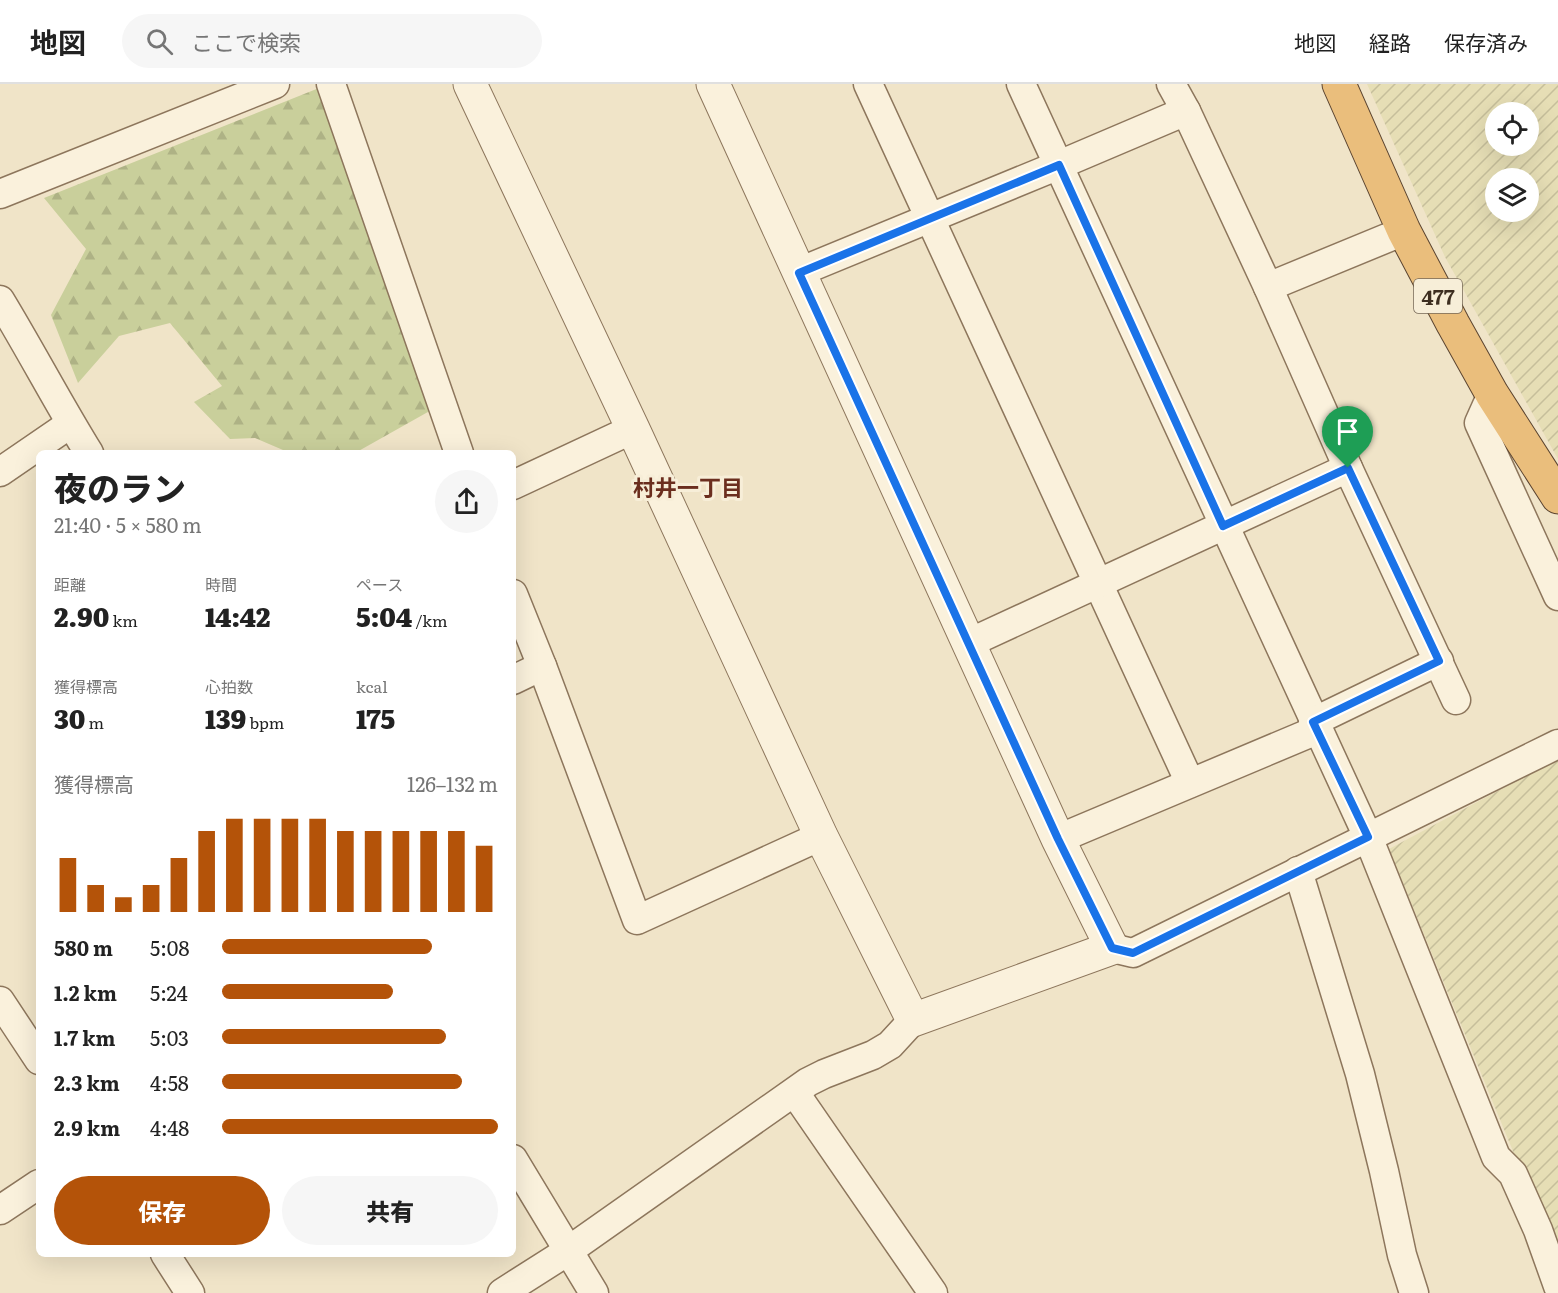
<!DOCTYPE html>
<html lang="ja">
<meta charset="utf-8">
<style>
:root{--surface:#fff;--page:#f6f6f6;--text:#222;--muted:#767676;--line:#e0e0e0;--accent:#b45309}
body{margin:0;font-family:Literata,"Noto Sans JP",serif;background:var(--page);color:var(--text);height:100vh;display:flex;flex-direction:column;font-size:22px;white-space:nowrap}
*{box-sizing:border-box;margin:0}
p{font-size:20px;color:var(--muted)}
.icon{flex:none;width:33px;height:33px;fill:none;stroke:currentColor;stroke-width:2;stroke-linecap:round;stroke-linejoin:round}
.map{position:relative;flex:1;overflow:hidden}
.panel{position:absolute;left:36px;top:366px;width:480px;height:807px;display:flex;flex-direction:column;background:var(--surface);border-radius:9px;box-shadow:0 6px 24px #0002}
.panel>*{flex:none}
.fabs{position:absolute;left:1485px;top:18px;display:grid;gap:12px}
.fabs a{display:grid;place-items:center;width:54px;height:54px;border-radius:50%;background:var(--surface);box-shadow:0 6px 24px #0002;font-size:30px}
.pin{position:absolute;display:grid;place-items:center;width:51px;height:51px;color:#fff;margin:-62px -26px;border-radius:50% 50% 50% 0;rotate:-45deg;box-shadow:0 0 6px #0007}
.pin .icon{rotate:45deg}
.round{display:grid;place-items:center;flex:none;width:63px;height:63px;border-radius:32px;background:var(--page)}
.head{display:flex;align-items:center;justify-content:space-between;height:102px;padding:0 18px}
h1{font-size:33px;font-weight:800;line-height:45px}
.figures{display:grid;grid-template-columns:repeat(3,1fr);gap:9px;height:102px;padding:6px 18px}
.figures div{display:grid;align-content:center}
.figures b{font-size:26px;font-weight:800}
.figures small{font-size:16px;font-weight:400}
.figures p{font-size:16px}
.chart{height:168px;padding:12px 18px}
.chart p{display:flex;justify-content:space-between}
.chart svg{width:100%;height:108px;margin-top:6px;stroke:var(--accent);stroke-width:6}
.action{display:flex;gap:12px;margin-top:auto;padding:12px 18px}
.action a{flex:1;height:69px;border-radius:36px;background:var(--accent);color:#fff;font-size:24px;font-weight:800;line-height:69px;text-align:center}
.action a+a{background:var(--page);color:var(--text)}
ul{padding:0 18px;list-style:none;font-size:20px}
li{display:grid;grid-template-columns:96px 72px 1fr;align-items:center;height:45px}
li i{height:15px;border-radius:8px;background:var(--accent)}
header{display:flex;align-items:center;gap:36px;box-sizing:border-box;height:84px;padding:0 30px;background:var(--surface);border-bottom:2px solid var(--line)}
header strong{font-size:28px}
nav{display:flex;gap:33px;margin-inline-start:auto;font-size:21px}
.search{width:420px;height:54px;background:var(--page);display:flex;align-items:center;gap:15px;box-sizing:border-box;padding:0 21px;border-radius:33px;color:var(--muted);font-size:22px}
.map>svg:first-child{display:block}
</style>
<header>
<strong>地図</strong>
<div class="search"><svg class="icon" aria-label="search" viewBox="0 0 24 24"><circle cx="10" cy="10" r="6"/><path d="M15 15l6 6"/></svg>ここで検索</div>
<nav><a>地図</a><a>経路</a><a>保存済み</a></nav>
</header>
<div class="map">
<svg width="1558" height="1209" viewBox="0 0 1558 1209">
<defs>
<pattern id="farmland-furrows" width="10" height="10" patternUnits="userSpaceOnUse" patternTransform="scale(1.5)"><rect width="10" height="10" fill="#e6deb5"/><path d="M-1 1l2-2M0 10L10 0M9 11l2-2" fill="none" stroke="#c6bf9b"/></pattern>
<pattern id="forest-firs" width="22" height="20" patternUnits="userSpaceOnUse" patternTransform="scale(1.5)"><rect width="22" height="20" fill="#c9cf9b"/><path d="M5 1l3.5 6h-7zM16 11l3.5 6h-7z" fill="#aeb285"/></pattern>
</defs>
<rect width="100%" height="100%" fill="#f0e4c8"/>
<!-- farmland -->
<g fill="url(#farmland-furrows)" fill-rule="evenodd">
<path d="M1367,0H1558V375L1445,173ZM1496,28H1528V62H1496ZM1496,94H1528V128H1496Z"/>
<polygon points="1558,675 1558,1177 1389,765"/>
</g>
<!-- forest -->
<polygon fill="url(#forest-firs)" points="319,4 435,324 355,369 290,369 255,354 230,355 194,318 222,302 170,239 119,252 78,299 51,231 86,165 44,114"/>
<g fill="none" stroke-linecap="round" stroke-linejoin="round">
<defs>
<g id="minor">
<polyline points="331,0 459,369"/>
<polyline points="868,0 1190,699"/>
<polyline points="1021,0 1368,753 1496,1073 1513,1090 1538,1146 1558,1202"/>
<polyline points="1171,0 1186,27 1268,203 1348,384 1456,616"/>
<polyline points="0,110 275,0"/>
<polyline points="799,188 1059,81 1186,27"/>
<polyline points="1268,203 1404,147"/>
<path d="M0,216C31,267 58,319 89,369"/>
<polyline points="1492,310 1479,339 1558,512"/>
<polyline points="0,388 70,340"/>
<polyline points="513,401 633,345"/>
<polyline points="513,510 542,582 637,836 821,752"/>
<polyline points="969,559 1348,384"/>
<polyline points="513,596 542,582"/>
<polyline points="1313,638 1439,577"/>
<polyline points="1058,755 1317,646"/>
<polyline points="1298,787 1360,990 1384,1087 1402,1171 1414,1209"/>
<polyline points="1112,864 1133,869 1558,660"/>
<polyline points="0,917 39,976"/>
<polyline points="795,1009 933,1209"/>
<polyline points="513,1075 594,1209"/>
<polyline points="0,1126 39,1100"/>
<polyline points="165,1170 190,1209"/>
<polyline points="502,1209 568,1167 808,998 824,990 873,971 890,961 913,936"/>
</g>
<polyline id="tertiary" points="470,0 633,345 821,752 913,936 1112,864 1058,755 713,0"/>
<polyline id="trunk" points="1339,0 1404,147 1453,240 1492,310 1558,413"/>
</defs>
<!-- minor casing -->
<use href="#minor" stroke="#8d765c" stroke-width="31"/>
<!-- tertiary casing -->
<use href="#tertiary" stroke="#8d765c" stroke-width="35"/>
<!-- trunk casing -->
<use href="#trunk" stroke="#5b4430" stroke-width="35"/>
<!-- minor -->
<use href="#minor" stroke="#faf1dc" stroke-width="28"/>
<!-- tertiary -->
<use href="#tertiary" stroke="#faf1dc" stroke-width="33"/>
<!-- trunk -->
<use href="#trunk" stroke="#eabe7c" stroke-width="33"/>
</g>
<g fill="none" stroke-linecap="round" stroke-linejoin="round">
<defs>
<polygon id="route" points="1059,81 1223,442 1348,384 1439,577 1313,638 1368,753 1133,869 1112,864 1058,755 799,189"/>
</defs>
<!-- route casing -->
<use href="#route" stroke="#fff" stroke-width="12"/>
<!-- route -->
<use href="#route" stroke="#1a73e8" stroke-width="8"/>
</g>
<g text-anchor="middle" dominant-baseline="central" stroke-width="6" stroke-linejoin="round" paint-order="stroke">
<!-- shield labels -->
<rect fill="#f7eed8" stroke="#756857" stroke-width="1.5" x="1414" y="195" width="48" height="34" rx="4.5"/>
<g font-size="20" font-weight="bold" fill="#3d2e20">
<text x="1438" y="212">477</text>
</g>
<!-- neighbourhood labels -->
<g font-size="22" font-weight="bold" fill="#6b2e1e" stroke="#f7eed8">
<text x="688" y="402">村井一丁目</text>
</g>
</g>
</svg>
<div class="fabs">
<a><svg class="icon" aria-label="locate" viewBox="0 0 24 24"><circle cx="12" cy="12" r="6"/><path d="M12 2v4M12 18v4M2 12h4M18 12h4"/></svg></a>
<a><svg class="icon" aria-label="layers" viewBox="0 0 24 24"><path d="M12 4l9 5-9 5-9-5zM3 14l9 5 9-5"/></svg></a>
</div>
<div class="pin" style="left:1348px;top:384px;background:#1e9e55"><svg class="icon" aria-label="arrive" viewBox="0 0 24 24"><path d="M6 21V4h12l-3 4 3 4H6"/></svg></div>
<section class="panel">
<div class="head"><div><h1>夜のラン</h1><p>21:40 · 5 × 580 m</p></div><a class="round"><svg class="icon" aria-label="share" viewBox="0 0 24 24"><path d="M12 15V3M7 8l5-5 5 5M5 13v7h14v-7"/></svg></a></div>
<div class="figures">
<div><p>距離</p><b>2.90<small> km</small></b></div>
<div><p>時間</p><b>14:42</b></div>
<div><p>ペース</p><b>5:04<small> /km</small></b></div>
</div>
<div class="figures">
<div><p>獲得標高</p><b>30<small> m</small></b></div>
<div><p>心拍数</p><b>139<small> bpm</small></b></div>
<div><p>kcal</p><b>175</b></div>
</div>
<div class="chart"><p><span>獲得標高</span>126–132 m</p>
<svg viewBox="0 0 160 44" preserveAspectRatio="none"><path d="M5 44V22M15 44V33M25 44V38M35 44V33M45 44V22M55 44V11M65 44V6M75 44V6M85 44V6M95 44V6M105 44V11M115 44V11M125 44V11M135 44V11M145 44V11M155 44V17"/></svg>
</div>
<ul>
<li><b>580 m</b>5:08<i style="width:76%"></i></li>
<li><b>1.2 km</b>5:24<i style="width:62%"></i></li>
<li><b>1.7 km</b>5:03<i style="width:81%"></i></li>
<li><b>2.3 km</b>4:58<i style="width:87%"></i></li>
<li><b>2.9 km</b>4:48<i style="width:100%"></i></li>
</ul>
<div class="action"><a>保存</a><a>共有</a></div>
</section>
</div>
